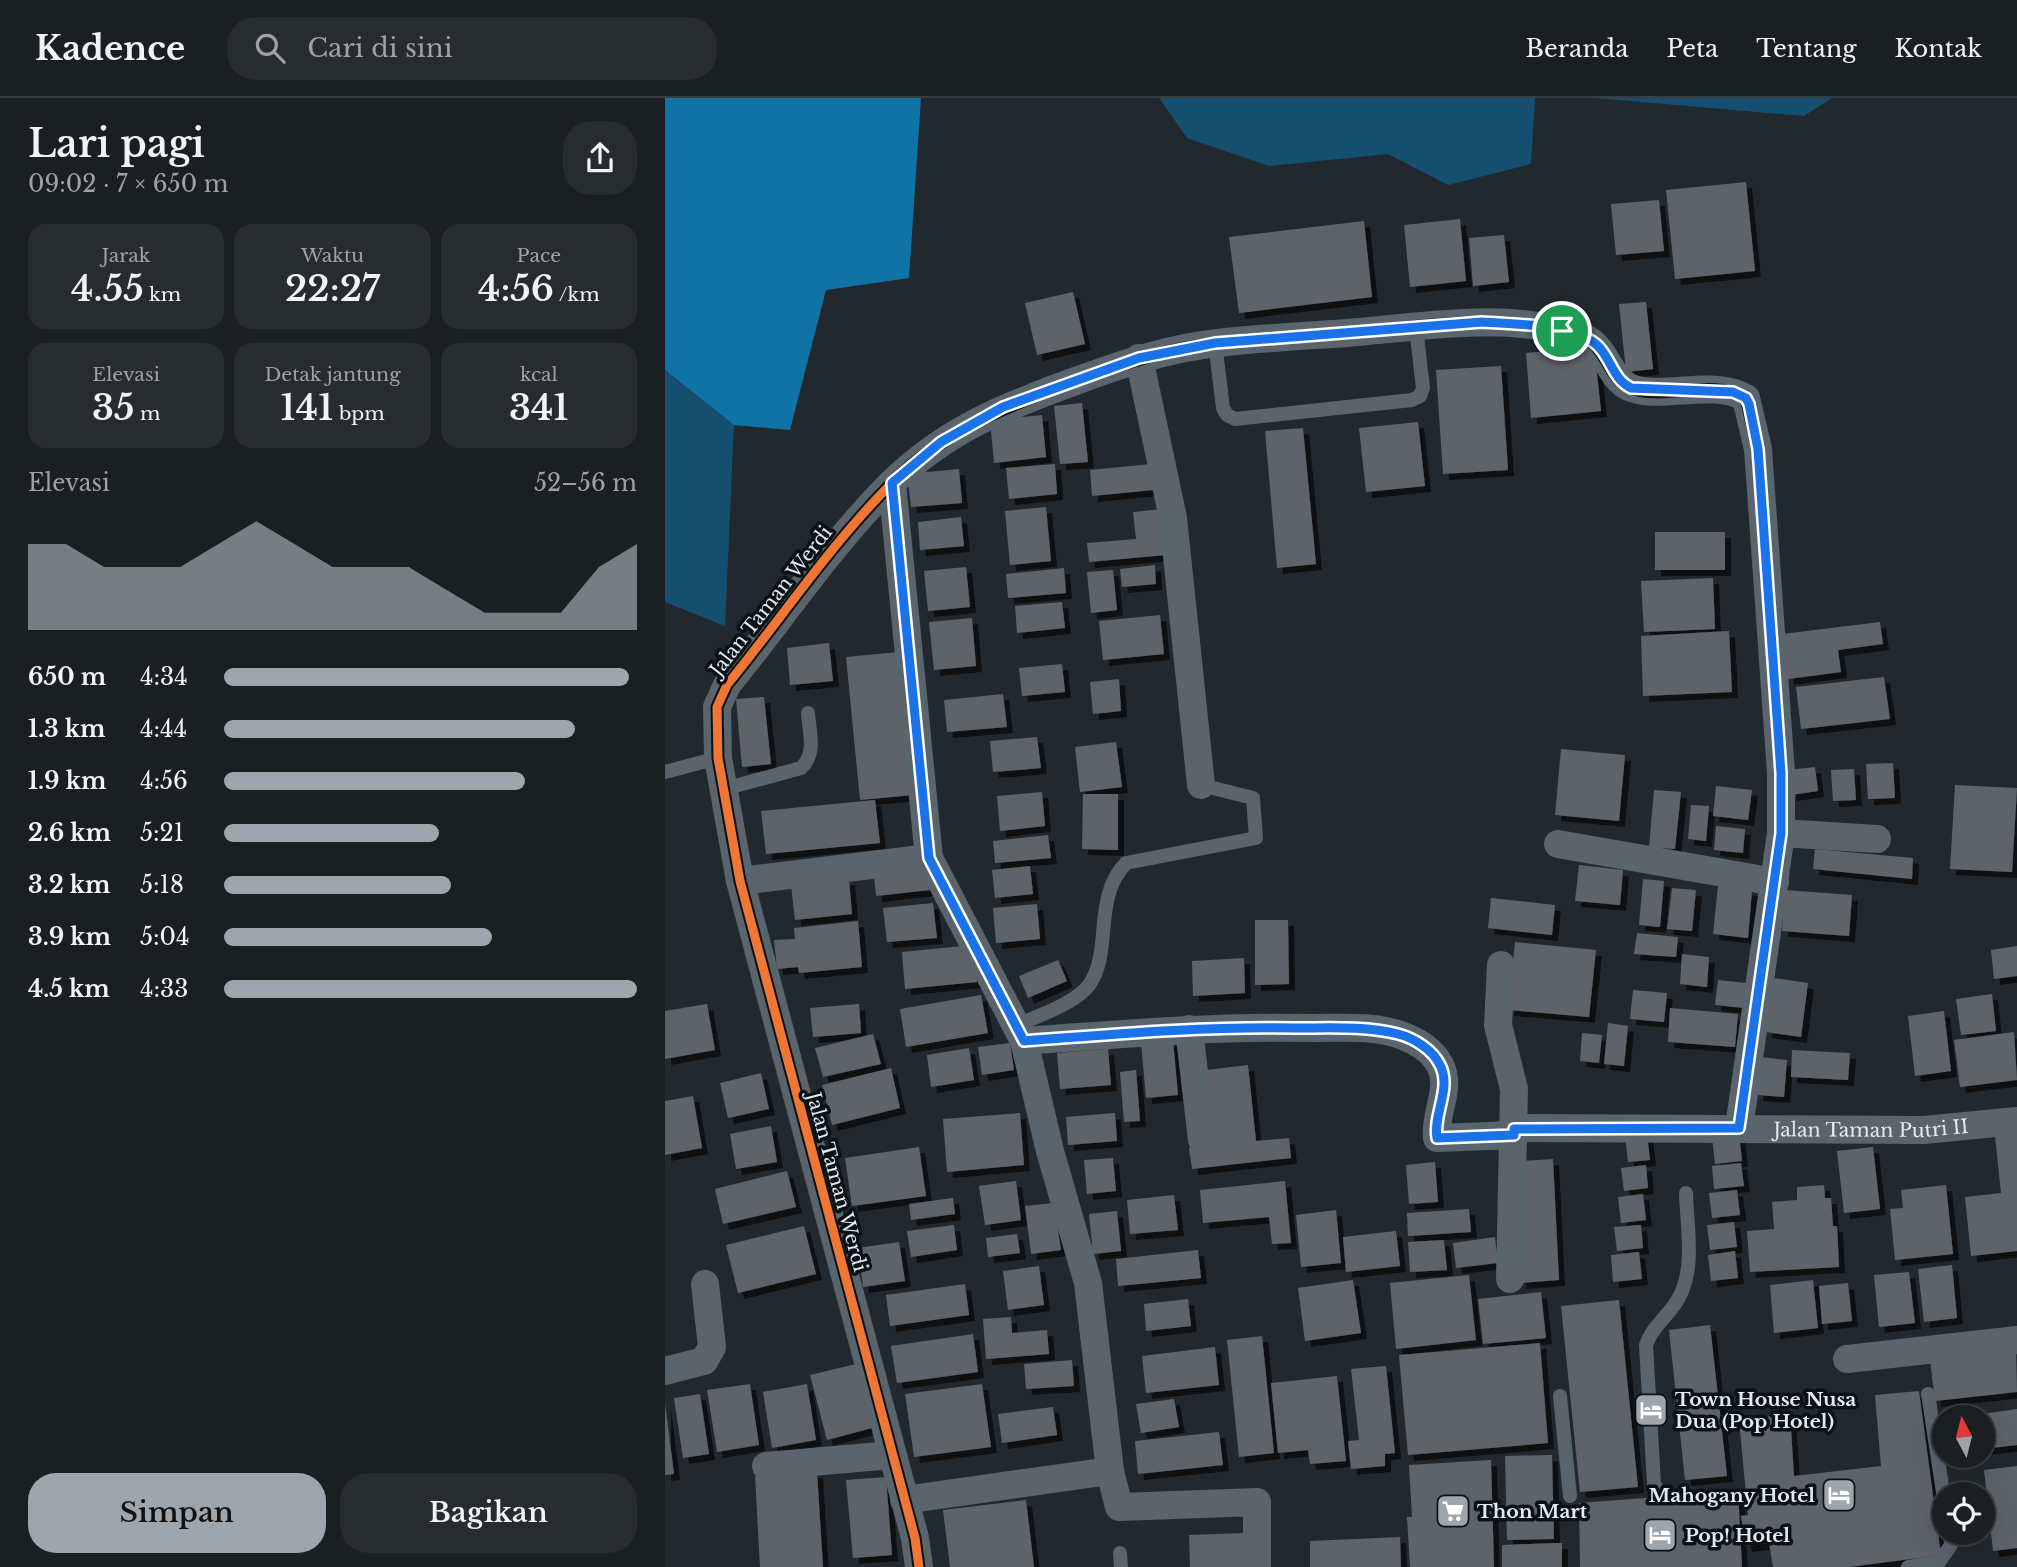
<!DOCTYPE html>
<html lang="id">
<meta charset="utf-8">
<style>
:root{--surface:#1a1f22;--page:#272c2f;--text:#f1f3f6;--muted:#9fa2a5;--line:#383d40;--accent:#9ea6ad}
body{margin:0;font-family:"Libre Baskerville",serif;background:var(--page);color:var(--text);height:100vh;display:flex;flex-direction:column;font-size:26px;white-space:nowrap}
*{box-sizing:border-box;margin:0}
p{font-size:23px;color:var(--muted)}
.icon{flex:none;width:38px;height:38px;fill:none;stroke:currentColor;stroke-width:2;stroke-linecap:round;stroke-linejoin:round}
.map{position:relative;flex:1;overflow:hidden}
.side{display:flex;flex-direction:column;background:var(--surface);width:665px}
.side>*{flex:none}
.needle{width:46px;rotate:353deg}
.fabs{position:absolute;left:1267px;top:1307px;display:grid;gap:14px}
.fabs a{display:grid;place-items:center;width:63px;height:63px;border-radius:50%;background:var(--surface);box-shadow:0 7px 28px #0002,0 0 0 2px var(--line);font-size:35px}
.pin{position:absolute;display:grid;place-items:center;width:60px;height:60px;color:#fff;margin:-30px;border:4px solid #fff;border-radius:50%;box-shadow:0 2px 7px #0007}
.round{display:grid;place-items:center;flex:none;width:74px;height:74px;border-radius:28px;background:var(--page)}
.summary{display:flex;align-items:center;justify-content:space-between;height:119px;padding:0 28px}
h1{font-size:38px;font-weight:600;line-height:52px}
.stats{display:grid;grid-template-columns:repeat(3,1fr);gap:10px;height:119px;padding:7px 28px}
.stats div{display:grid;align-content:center;border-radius:18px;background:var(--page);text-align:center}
.stats b{font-size:35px;font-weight:600}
.stats small{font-size:19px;font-weight:400}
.stats p{font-size:19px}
.chart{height:196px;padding:14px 28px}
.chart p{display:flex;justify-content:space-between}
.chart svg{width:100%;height:126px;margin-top:7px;fill:var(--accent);opacity:.7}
.action{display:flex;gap:14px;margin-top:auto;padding:14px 28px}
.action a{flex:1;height:80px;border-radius:28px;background:var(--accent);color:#111;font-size:28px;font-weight:600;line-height:80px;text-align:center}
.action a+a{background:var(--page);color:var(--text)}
ul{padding:0 28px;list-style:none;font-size:23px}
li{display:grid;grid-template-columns:112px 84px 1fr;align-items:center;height:52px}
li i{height:18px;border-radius:9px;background:var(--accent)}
header{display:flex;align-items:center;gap:42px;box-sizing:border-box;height:98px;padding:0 35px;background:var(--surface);border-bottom:2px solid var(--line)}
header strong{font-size:33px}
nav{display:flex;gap:38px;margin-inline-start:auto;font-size:24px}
.search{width:490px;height:63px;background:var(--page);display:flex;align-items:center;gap:18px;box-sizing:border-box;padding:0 24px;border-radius:28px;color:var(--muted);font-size:26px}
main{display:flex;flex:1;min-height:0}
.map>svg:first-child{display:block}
</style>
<header>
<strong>Kadence</strong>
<div class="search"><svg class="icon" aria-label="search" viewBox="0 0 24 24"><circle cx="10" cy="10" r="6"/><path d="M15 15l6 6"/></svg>Cari di sini</div>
<nav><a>Beranda</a><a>Peta</a><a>Tentang</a><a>Kontak</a></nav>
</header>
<main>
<section class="side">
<div class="summary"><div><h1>Lari pagi</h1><p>09:02 · 7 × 650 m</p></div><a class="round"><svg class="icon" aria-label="share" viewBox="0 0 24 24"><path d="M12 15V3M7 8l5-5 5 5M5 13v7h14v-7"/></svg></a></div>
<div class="stats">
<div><p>Jarak</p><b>4.55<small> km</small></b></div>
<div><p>Waktu</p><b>22:27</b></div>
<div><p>Pace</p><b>4:56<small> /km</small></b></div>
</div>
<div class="stats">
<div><p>Elevasi</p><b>35<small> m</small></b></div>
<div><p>Detak jantung</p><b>141<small> bpm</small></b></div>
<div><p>kcal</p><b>341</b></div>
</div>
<div class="chart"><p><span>Elevasi</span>52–56 m</p>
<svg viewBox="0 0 160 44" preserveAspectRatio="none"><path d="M0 44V14L10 14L20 22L30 22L40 22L50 14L60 6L70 14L80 22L90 22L100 22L110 30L120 38L130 38L140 38L150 22L160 14V44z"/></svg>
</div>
<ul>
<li><b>650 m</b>4:34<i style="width:98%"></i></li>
<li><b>1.3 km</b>4:44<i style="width:85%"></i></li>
<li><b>1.9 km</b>4:56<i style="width:73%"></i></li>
<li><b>2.6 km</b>5:21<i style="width:52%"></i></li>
<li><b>3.2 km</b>5:18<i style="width:55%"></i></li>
<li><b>3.9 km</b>5:04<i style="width:65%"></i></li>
<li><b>4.5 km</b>4:33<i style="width:100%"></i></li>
</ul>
<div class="action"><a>Simpan</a><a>Bagikan</a></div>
</section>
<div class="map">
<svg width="1352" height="1469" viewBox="0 0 1352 1469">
<defs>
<filter id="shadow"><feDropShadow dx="6" dy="6" stdDeviation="0" flood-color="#0009"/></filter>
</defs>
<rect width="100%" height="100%" fill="#22292e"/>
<!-- green -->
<g fill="#144f70">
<polygon points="494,0 870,0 866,66 783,87 723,56 604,68 522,40"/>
<polygon points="930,0 1167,0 1139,18"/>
<polygon points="0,272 69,327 60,528 0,504"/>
</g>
<!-- water -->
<polygon fill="#0f74a5" points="0,0 256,0 244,180 161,192 125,332 69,327 0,272"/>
<!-- building -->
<g fill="#5d6469" filter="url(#shadow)">
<polygon points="1081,84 1090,173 1010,181 1001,92"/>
<polygon points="994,102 999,153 951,157 946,106"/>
<polygon points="795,121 801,183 745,189 739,127"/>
<polygon points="699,123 707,199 574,215 564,139"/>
<polygon points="839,137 844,184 808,188 804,140"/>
<polygon points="408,194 420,246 372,257 360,205"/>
<polygon points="981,204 988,271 961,274 954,206"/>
<polygon points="929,248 936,313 866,320 861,255"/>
<polygon points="836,268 843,372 778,376 771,272"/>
<polygon points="417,305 423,364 395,366 389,308"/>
<polygon points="377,317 381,359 329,365 325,322"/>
<polygon points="753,324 760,388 701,394 694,330"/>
<polygon points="638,330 651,466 612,470 600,333"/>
<polygon points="390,366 392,396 344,401 341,370"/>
<polygon points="486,366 488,392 427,398 425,372"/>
<polygon points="294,371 297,405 246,409 242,376"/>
<polygon points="381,409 386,463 345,467 340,413"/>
<polygon points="497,411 501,457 424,464 422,445 471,441 468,414"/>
<polygon points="296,419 299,448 255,452 253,424"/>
<rect x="990" y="434" width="70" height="38"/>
<polygon points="490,467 491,486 457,489 455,471"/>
<polygon points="301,469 305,509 263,513 259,473"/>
<polygon points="399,470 401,495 343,500 341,476"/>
<polygon points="448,472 452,512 426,515 422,474"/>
<polygon points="1048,480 1050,531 979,534 976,483"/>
<polygon points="397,504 400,530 352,535 350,508"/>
<polygon points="495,517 499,556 438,562 434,523"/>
<polygon points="307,520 311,568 269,572 264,524"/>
<polygon points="1215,524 1218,546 1173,552 1176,574 1123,581 1117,536"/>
<polygon points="1064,533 1067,594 978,598 976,538"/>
<polygon points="164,545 168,583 125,587 122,550"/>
<polygon points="234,554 248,697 195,702 181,559"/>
<polygon points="397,566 400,594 357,598 354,570"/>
<polygon points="1219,579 1225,621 1136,631 1131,589"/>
<polygon points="454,581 456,613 428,616 425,584"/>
<polygon points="338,596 342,629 282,634 279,602"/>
<polygon points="99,599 106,666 77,669 71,601"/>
<polygon points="372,639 376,670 328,674 325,643"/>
<polygon points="451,644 457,689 415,694 410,649"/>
<polygon points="896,651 960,657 954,723 890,717"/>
<polygon points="1228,665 1230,700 1203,701 1201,666"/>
<polygon points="1150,669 1153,693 1126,697 1123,672"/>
<polygon points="1189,671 1191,702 1168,703 1166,672"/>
<polygon points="1290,687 1352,690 1347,774 1285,771"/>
<polygon points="1051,688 1087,692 1083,722 1048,718"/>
<polygon points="989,692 1016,694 1010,751 984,749"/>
<polygon points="377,694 380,728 335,733 332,698"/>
<polygon points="418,696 453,696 453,752 417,751"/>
<polygon points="210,702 215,745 101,756 96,713"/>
<polygon points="1026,707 1044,708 1041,743 1023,741"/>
<polygon points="1051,728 1080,731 1078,755 1049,752"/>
<polygon points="383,737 386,760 330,765 328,743"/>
<polygon points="1150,751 1248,760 1247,781 1148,771"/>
<polygon points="914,767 958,772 955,807 910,803"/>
<polygon points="365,768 368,796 330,800 327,772"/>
<polygon points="263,773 265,792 211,798 209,778"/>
<polygon points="184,781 187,816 130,822 126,787"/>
<polygon points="978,781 999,783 995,829 974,827"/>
<polygon points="1053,788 1087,792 1083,840 1048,836"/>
<polygon points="1007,790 1031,792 1027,833 1002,831"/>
<polygon points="1120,792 1187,797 1184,838 1117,833"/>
<polygon points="826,800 890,807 887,837 823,830"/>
<polygon points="268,805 272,840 222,844 218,810"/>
<polygon points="372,806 375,841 331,845 328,810"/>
<polygon points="590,822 623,822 624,886 590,887"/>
<polygon points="193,823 197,869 134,875 133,869 112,871 109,842 130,841 129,830"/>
<polygon points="972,835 1013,839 1011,859 969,856"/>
<polygon points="850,844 931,852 924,919 843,912"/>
<polygon points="308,847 312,884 240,891 237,854"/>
<polygon points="1352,848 1352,878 1329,881 1326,852"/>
<polygon points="1017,856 1044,859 1042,889 1015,886"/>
<polygon points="579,860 580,895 528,898 527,863"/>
<polygon points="393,862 402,883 363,900 354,878"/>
<polygon points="1109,880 1143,885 1136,939 1101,934"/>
<polygon points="1053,882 1081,885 1079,910 1050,907"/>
<polygon points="968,892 1002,895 999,924 965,921"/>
<polygon points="1327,896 1331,933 1296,937 1291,901"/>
<polygon points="316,897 323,935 241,949 235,911"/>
<polygon points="42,906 50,952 0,961 0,913"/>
<polygon points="194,906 196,935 148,939 145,910"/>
<polygon points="1005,910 1073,916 1070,949 1003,944"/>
<polygon points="1279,913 1286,973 1250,978 1243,918"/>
<polygon points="943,925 963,928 959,968 939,966"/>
<polygon points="1349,934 1352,982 1295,989 1289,942"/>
<polygon points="917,935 937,937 934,965 915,963"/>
<polygon points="208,936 216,966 158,979 150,950"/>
<polygon points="508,942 513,997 481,1000 476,945"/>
<polygon points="345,945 349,972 317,977 313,949"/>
<polygon points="304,950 309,982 266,989 262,957"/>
<polygon points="443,951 446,987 395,991 392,955"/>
<polygon points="1127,952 1185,955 1183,982 1126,979"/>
<polygon points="1095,959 1122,962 1119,999 1092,997"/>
<polygon points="583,967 591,1043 624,1040 626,1060 527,1071 524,1050 549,1047 541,972"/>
<polygon points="226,970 235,1010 167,1027 157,987"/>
<polygon points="471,972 475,1023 459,1024 455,974"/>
<polygon points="96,975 104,1011 63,1020 55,985"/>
<polygon points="28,998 37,1050 0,1057 0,1003"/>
<polygon points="355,1015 359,1067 282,1074 278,1021"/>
<polygon points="450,1015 452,1043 403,1047 401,1019"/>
<polygon points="106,1028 112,1064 71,1071 65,1036"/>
<polygon points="1352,1035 1352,1153 1306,1158 1300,1099 1336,1095 1330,1038"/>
<polygon points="982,1036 985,1062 963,1064 960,1038"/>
<polygon points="1074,1036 1077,1063 1050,1066 1047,1039"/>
<polygon points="254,1049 261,1098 187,1108 180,1060"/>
<polygon points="1208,1049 1215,1111 1179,1115 1172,1053"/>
<polygon points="448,1060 451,1093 422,1096 419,1062"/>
<polygon points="888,1061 894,1182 855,1185 856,1063"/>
<polygon points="770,1064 773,1104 744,1106 741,1067"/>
<polygon points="1076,1065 1079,1088 1049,1091 1047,1068"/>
<polygon points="981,1067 983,1090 959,1093 956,1070"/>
<polygon points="122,1073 131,1109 58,1126 50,1091"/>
<polygon points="351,1083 356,1122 320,1127 314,1088"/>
<polygon points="620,1083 626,1145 607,1146 604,1119 538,1125 535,1092"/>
<polygon points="1159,1087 1160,1100 1166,1100 1168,1128 1172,1128 1174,1169 1085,1174 1082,1133 1109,1131 1107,1104 1132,1102 1132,1089"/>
<polygon points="1281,1087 1288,1156 1230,1162 1225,1111 1238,1110 1236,1092"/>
<polygon points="1072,1092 1075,1117 1047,1120 1044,1095"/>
<polygon points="978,1096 981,1122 956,1125 953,1099"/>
<polygon points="509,1097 513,1132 465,1136 462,1102"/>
<polygon points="288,1100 290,1116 246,1122 244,1106"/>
<polygon points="389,1105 396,1152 366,1156 360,1108"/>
<polygon points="804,1111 806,1134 743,1138 742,1115"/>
<polygon points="671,1112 676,1165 636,1169 631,1117"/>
<polygon points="452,1113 456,1153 428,1156 424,1116"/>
<polygon points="1069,1124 1072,1149 1045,1152 1042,1127"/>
<polygon points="289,1127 292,1152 246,1159 242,1133"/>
<polygon points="976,1127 978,1150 952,1153 949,1129"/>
<polygon points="139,1128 151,1176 73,1195 61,1147"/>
<polygon points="731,1133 735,1168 681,1174 678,1139"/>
<polygon points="352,1136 355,1155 323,1159 321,1140"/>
<polygon points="830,1139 833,1165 791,1170 788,1145"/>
<polygon points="779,1142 782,1172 745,1174 743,1144"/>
<polygon points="234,1144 240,1183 198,1189 193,1150"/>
<polygon points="533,1152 536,1180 453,1188 451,1161"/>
<polygon points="1070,1153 1073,1180 1046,1183 1043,1157"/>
<polygon points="974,1154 977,1181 948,1184 946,1157"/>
<polygon points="1287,1167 1292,1220 1259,1224 1253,1171"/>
<polygon points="374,1168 379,1207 343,1212 338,1173"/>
<polygon points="1244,1174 1250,1225 1214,1229 1209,1177"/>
<polygon points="804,1177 811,1242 731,1251 725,1185"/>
<polygon points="688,1182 696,1235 640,1243 633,1190"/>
<polygon points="1148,1182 1153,1230 1109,1235 1105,1187"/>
<polygon points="1183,1185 1187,1223 1157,1226 1154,1188"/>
<polygon points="300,1186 304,1217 225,1228 221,1197"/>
<polygon points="876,1194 881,1240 818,1246 813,1201"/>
<polygon points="523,1201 526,1228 481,1233 479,1206"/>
<polygon points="954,1202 973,1389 915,1394 896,1208"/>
<polygon points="346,1219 347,1235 382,1232 384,1256 321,1261 318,1221"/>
<polygon points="1045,1227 1062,1378 1020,1382 1004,1232"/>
<polygon points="308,1236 313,1274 232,1285 226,1248"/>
<polygon points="597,1238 609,1355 574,1359 562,1242"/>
<polygon points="875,1245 883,1345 743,1357 734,1257"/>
<polygon points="550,1249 554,1287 481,1295 477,1258"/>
<polygon points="1351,1253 1352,1294 1270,1303 1265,1262"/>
<polygon points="407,1262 409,1288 361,1291 359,1266"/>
<polygon points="191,1266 207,1330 162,1342 145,1277"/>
<polygon points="721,1268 730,1355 720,1356 720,1368 686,1371 683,1343 694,1342 686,1271"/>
<polygon points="672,1278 681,1363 645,1366 643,1352 613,1355 606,1285"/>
<polygon points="85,1286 94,1347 52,1354 42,1292"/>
<polygon points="142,1286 151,1342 107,1350 98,1294"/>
<polygon points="317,1286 326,1349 249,1359 240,1296"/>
<polygon points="1254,1293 1276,1457 1184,1469 1108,1469 1104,1445 1081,1448 1076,1418 1083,1417 1074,1322 1125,1316 1129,1378 1216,1368 1210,1297"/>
<polygon points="35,1296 44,1356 18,1360 9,1300"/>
<polygon points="509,1301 514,1329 476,1335 471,1306"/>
<polygon points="0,1305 9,1376 0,1377"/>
<polygon points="388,1309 392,1337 337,1345 333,1316"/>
<polygon points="1352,1311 1352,1347 1318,1351 1318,1320 1290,1320"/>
<polygon points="554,1334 558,1367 473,1376 470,1343"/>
<polygon points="887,1357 889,1441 842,1442 840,1358"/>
<polygon points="826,1362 829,1469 745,1469 742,1419 747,1419 744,1367"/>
<polygon points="1352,1368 1352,1450 1328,1453 1319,1372"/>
<polygon points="152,1374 158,1469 95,1469 90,1378"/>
<polygon points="221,1379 227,1457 188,1460 181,1382"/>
<polygon points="1073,1393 1077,1469 915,1469 914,1405"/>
<polygon points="361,1402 369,1469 285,1469 278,1412"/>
<polygon points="579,1435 580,1469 525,1469 524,1437"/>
<polygon points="735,1439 736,1469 645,1469 645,1443"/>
<polygon points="891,1445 897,1445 897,1469 837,1469 837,1447"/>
</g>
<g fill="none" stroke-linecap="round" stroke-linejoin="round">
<!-- service -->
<g stroke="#59646d" stroke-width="14">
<polyline points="550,245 558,310 562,317 570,321 747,302 755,298 758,290 751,229"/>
<polyline points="0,674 53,660"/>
<path d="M59,691L136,670C152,656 144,633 143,615"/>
<path d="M353,927C374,917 410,906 424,887C448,854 427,800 461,765L591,740L588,700L536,687"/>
<polyline points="1263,1296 1279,1401"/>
<polyline points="895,1298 905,1398"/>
<path d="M996,1397L989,1386L981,1247C987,1229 1002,1219 1012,1203C1031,1173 1022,1130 1021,1095"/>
<polyline points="455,1455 456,1469"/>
<polyline points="1243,1469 1274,1464 1286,1447 1285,1435"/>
</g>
<!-- minor -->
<g stroke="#59646d" stroke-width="28">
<polyline points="474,260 508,420 536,687"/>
<polyline points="227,385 264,760 359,943 385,1053 423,1185 445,1373 239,1402"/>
<polyline points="1116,735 1212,741"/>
<polyline points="893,746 1110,784"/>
<polyline points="75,783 264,760"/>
<polyline points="836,867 833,927 849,991 845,1181"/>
<polyline points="524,931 537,1042"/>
<path d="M359,943C455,936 551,928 648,930C676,930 711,927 738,938C752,943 768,953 775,967C787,990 769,1016 772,1040L849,1037"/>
<path id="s1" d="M849,1030L1259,1032L1352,1023"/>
<polyline points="1182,1261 1352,1242"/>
<polyline points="0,1273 39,1263 47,1249 40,1186"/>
<polyline points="101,1368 227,1357"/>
<polyline points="445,1373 454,1409 592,1404 592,1469"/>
<path d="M254,1469L250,1440L75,783L53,660L52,609L62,587C116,521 165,447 226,386C281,331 344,307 416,281C460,265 505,250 553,245C596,240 639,238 682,235C759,229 843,212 917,239C942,248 942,278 964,289C995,303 1047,280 1081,300L1093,351L1116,675V735L1074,1030"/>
</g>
<defs>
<path id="cycleway" d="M254,1469L250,1440L75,783L53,660L52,609L62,587C116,521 165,447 226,386C281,331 344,307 416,281C460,265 505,250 553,245C596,240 639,238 682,235C759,229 843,212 917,239C942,248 942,278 964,289C995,303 1047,280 1081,300L1093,351L1116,675V735L1074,1030"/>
</defs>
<!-- cycleway casing -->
<use href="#cycleway" stroke="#0b1216" stroke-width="13"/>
<!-- cycleway -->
<use href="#cycleway" stroke="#f07635" stroke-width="9"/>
</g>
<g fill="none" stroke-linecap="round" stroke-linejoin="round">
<defs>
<path id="route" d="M817,224C847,226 911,226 933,248C946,261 948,281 966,290L1068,294L1081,300L1084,306L1093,351L1116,675V735L1074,1030L849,1031V1037L772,1040C768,1016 787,990 775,967C768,952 749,940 733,936C700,928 665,930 632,930C541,928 450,936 359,943L264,760L227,385L276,344L338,309L474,260L550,245Z"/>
</defs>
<!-- route casing -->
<use href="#route" stroke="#fff" stroke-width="14"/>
<!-- route -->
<use href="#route" stroke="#1a73e8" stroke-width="9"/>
</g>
<!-- icons -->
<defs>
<symbol id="hotel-square" viewBox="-11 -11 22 22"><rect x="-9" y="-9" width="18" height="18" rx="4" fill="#9ea6ad" stroke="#0b1216"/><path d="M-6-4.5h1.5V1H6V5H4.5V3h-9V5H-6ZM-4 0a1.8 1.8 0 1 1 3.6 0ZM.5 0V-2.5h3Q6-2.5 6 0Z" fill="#fff"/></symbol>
<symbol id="supermarket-square" viewBox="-11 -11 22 22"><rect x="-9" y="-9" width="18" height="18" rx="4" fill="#9ea6ad" stroke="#0b1216"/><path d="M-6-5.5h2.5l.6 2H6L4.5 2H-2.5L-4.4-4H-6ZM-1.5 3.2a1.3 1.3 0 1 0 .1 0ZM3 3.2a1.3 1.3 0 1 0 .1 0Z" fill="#fff"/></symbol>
</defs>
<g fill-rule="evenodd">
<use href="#hotel-square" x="967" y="1293" width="38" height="38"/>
<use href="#hotel-square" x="1155" y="1378" width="38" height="38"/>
<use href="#supermarket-square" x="769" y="1394" width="38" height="38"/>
<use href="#hotel-square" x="976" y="1418" width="38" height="38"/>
</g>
<g text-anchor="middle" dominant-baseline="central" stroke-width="7" stroke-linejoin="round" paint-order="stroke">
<!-- street labels -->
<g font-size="19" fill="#e1eaf1" stroke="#0b1216">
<text transform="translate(106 503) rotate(-52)">Jalan Taman Werdi</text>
<text stroke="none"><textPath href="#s1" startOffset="357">Jalan Taman Putri II</textPath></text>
<text transform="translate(172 1084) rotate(75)">Jalan Taman Werdi</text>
</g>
<!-- poi labels -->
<g font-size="19" font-weight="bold" fill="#e1eaf1" stroke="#0b1216" text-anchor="start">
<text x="1010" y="1301">Town House Nusa<tspan x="1010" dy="22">Dua (Pop Hotel)</tspan></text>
<text x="1150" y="1397" text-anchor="end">Mahogany Hotel</text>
<text x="812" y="1413">Thon Mart</text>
<text x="1020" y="1437">Pop! Hotel</text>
</g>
</g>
</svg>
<div class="fabs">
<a><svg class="needle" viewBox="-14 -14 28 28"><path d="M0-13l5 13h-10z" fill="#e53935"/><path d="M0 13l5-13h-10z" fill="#9fa2a5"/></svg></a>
<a><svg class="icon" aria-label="locate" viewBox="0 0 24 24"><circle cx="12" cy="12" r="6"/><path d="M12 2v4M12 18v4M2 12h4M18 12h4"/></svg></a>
</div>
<div class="pin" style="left:897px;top:233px;background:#1e9e55"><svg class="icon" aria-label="arrive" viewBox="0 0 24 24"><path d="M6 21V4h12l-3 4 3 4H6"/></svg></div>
</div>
</main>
